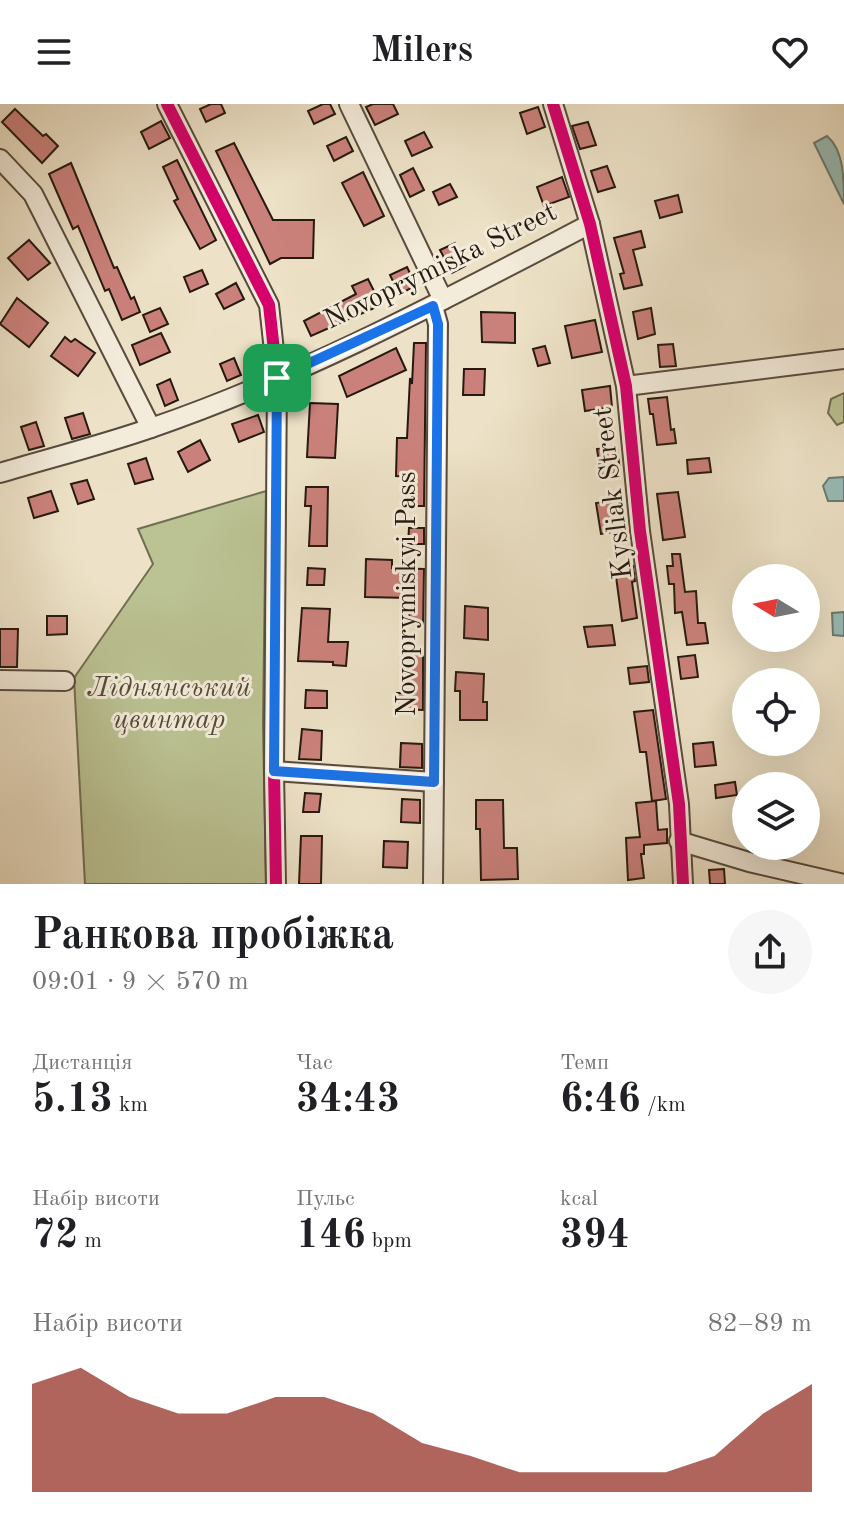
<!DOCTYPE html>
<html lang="uk">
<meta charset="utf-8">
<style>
:root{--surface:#fff;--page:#f6f6f6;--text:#202124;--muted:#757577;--accent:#8f2418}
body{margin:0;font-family:"Old Standard TT",serif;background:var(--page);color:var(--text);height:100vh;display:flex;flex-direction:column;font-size:30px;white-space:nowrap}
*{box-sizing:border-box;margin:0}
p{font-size:26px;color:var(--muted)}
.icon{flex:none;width:44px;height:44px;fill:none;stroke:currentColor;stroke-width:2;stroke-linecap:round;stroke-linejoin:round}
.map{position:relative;height:780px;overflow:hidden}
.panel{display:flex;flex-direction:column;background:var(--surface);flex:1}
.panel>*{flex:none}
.needle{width:52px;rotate:280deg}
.controls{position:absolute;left:732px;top:460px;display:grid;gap:16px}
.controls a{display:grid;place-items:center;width:88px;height:88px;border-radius:50%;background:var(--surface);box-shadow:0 8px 32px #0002;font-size:40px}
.pin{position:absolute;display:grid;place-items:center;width:68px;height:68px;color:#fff;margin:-34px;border-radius:16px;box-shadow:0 4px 12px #0006}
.round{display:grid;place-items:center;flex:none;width:84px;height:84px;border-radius:42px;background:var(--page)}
.head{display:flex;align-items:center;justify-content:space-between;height:136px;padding:0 32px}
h1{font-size:44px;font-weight:700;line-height:60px}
.figures{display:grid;grid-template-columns:repeat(3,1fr);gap:12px;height:136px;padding:8px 32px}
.figures div{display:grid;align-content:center}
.figures b{font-size:40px;font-weight:700}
.figures small{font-size:22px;font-weight:400}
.figures p{font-size:22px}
.chart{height:224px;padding:16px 32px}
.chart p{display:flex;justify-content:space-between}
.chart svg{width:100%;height:144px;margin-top:8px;fill:var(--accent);opacity:.7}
header{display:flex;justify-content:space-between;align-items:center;height:104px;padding:0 32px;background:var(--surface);font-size:36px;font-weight:700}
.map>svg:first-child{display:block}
</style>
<header><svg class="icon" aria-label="menu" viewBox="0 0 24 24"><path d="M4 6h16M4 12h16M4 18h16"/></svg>Milers<svg class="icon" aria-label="heart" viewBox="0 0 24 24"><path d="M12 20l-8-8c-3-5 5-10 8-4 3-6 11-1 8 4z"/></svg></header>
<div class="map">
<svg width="844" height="780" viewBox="0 0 844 780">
<rect width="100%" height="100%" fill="#ede2c7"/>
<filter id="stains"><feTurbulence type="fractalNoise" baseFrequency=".0025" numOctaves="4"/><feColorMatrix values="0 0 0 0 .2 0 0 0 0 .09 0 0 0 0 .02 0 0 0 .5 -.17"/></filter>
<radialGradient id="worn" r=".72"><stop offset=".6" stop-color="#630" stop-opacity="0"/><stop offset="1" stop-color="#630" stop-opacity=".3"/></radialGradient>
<!-- green -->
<g fill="#bbc293" stroke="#706e52" stroke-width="2">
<polygon points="844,289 844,318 837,321 828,309 831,295"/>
<polygon points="266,387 263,619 266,780 85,780 74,574 153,460 138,425"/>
</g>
<!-- water -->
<g fill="#99bdb6" stroke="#6b7b74" stroke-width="2">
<path d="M827,32C844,46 844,75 844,100L814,39Z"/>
<polygon points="844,373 844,397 828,397 823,382 829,374"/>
<polygon points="844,508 844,532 833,531 832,509"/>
</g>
<!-- building -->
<g fill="#cb817b" stroke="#261910" stroke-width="2">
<polygon points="211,0 221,0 225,9 206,18 200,5"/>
<polygon points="323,0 330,0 335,10 314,20 308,7"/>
<polygon points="373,0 393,0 398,10 375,21 366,3"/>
<polygon points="538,3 545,23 527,30 520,9"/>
<polygon points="15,5 43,32 46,30 58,42 42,59 2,18"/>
<polygon points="161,17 170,34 149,45 141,28"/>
<polygon points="588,18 596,41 580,45 572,22"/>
<polygon points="424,28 432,43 412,52 405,37"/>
<polygon points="346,33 353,47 334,57 327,42"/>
<polygon points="234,39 273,116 314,116 313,154 281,154 270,160 216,47"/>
<polygon points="177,56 216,136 200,145 174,97 178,95 163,63"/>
<polygon points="71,59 114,164 117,163 131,195 134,193 140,208 122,216 109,185 105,187 78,122 73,125 49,70"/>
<polygon points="607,62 615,83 598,88 591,67"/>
<polygon points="413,64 424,86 410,93 400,71"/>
<polygon points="363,68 384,112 364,122 342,79"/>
<polygon points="562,73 569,93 544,102 537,83"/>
<polygon points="450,80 457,93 439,101 433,88"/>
<polygon points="678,91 682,108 660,114 655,97"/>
<polygon points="641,127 645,143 633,146 642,181 624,185 620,170 624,169 614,134"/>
<polygon points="29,136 50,159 28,176 8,154"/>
<polygon points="455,139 465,162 452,169 440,146"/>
<polygon points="407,163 416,182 399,190 390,171"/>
<polygon points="202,166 208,180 190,188 184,173"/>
<polygon points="368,175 381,201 311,232 304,217 356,190 352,182"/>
<polygon points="236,179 244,195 224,205 216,190"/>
<polygon points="17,194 48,219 29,243 0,220"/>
<polygon points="160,204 168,220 150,228 143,211"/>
<polygon points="651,204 655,230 638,235 633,208"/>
<polygon points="481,208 515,209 515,239 482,238"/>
<polygon points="595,216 602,248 572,254 565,222"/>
<polygon points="161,229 170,248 140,261 132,241"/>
<polygon points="65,233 71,238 75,235 95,249 78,272 51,252"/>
<polygon points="414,239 426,239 424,402 411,402 412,373 396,372 397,334 407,334 410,274 412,280"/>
<polygon points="673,240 676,262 660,263 658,241"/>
<polygon points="545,242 550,259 538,262 533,245"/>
<polygon points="396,244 406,266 347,293 339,272"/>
<polygon points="234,254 241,271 227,277 220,260"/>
<polygon points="464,265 485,265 484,291 463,291"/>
<polygon points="170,275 178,296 165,302 157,281"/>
<polygon points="610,282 612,303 585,307 582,286"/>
<polygon points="667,293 671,326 674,325 676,339 657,341 653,310 650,310 648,295"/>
<polygon points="310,299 338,300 335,354 307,353"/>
<polygon points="83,309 90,330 72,335 65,314"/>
<polygon points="258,311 264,328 239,338 232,320"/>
<polygon points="36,318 44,342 29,346 21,323"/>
<polygon points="200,336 210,356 188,368 178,348"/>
<polygon points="617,342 620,368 601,371 597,345"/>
<polygon points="146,354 153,375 135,380 128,360"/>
<polygon points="709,354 711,368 688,370 687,356"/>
<polygon points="87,376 94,395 78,400 71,380"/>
<polygon points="306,383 328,383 327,442 309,442 311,402 305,402"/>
<polygon points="51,387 58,407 34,414 28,394"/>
<polygon points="678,388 685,433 663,436 657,390"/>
<polygon points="619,396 624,427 601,430 596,399"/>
<polygon points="409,424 424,424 424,440 408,440"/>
<polygon points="672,450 680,450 685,488 696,487 698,519 705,519 708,539 687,541 682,508 675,509 674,480 669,480 667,462 673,462"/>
<polygon points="366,455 392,456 392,464 424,465 423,521 409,521 410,494 365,493"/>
<polygon points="633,462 635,477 632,478 637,514 622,517 615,465"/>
<polygon points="308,464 325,465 324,481 307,481"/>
<polygon points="465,502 488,504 488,536 464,534"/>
<polygon points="302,504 330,505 328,538 348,538 346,562 333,561 333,558 298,557"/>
<polygon points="47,512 67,512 67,530 47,531"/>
<polygon points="612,521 615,541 588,543 584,523"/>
<polygon points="0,525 18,525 17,563 0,563"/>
<polygon points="406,550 423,550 423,606 397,605 397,589 404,589"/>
<polygon points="695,551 698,573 681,575 678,553"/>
<polygon points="647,562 649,578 630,580 628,564"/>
<polygon points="456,568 484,570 483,598 487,598 487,616 460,616 460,587 455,587"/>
<polygon points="306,586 327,587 327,604 305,604"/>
<polygon points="653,606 666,695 652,697 646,648 640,648 634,608"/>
<polygon points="302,625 322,627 321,656 299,655"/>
<polygon points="713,638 716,661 695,663 693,640"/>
<polygon points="401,639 422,640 422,664 400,663"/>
<polygon points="735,678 737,691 716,694 715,681"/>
<polygon points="305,689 321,690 319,708 303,708"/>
<polygon points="402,695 420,696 420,719 401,718"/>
<polygon points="476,696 503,696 504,744 517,744 518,775 481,776 480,725 476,725"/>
<polygon points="656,697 658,726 667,725 667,739 644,741 644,750 641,750 644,774 628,776 626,734 640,733 636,699"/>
<polygon points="301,732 322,732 321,780 299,780"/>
<polygon points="384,737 408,738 407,764 383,763"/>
<polygon points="724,765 725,780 710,780 709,766"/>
</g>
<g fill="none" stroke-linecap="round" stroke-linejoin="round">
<defs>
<g id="minor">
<polyline points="167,0 269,201 277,274 274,667 276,780"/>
<polyline points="349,0 443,196"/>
<polyline points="553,0 590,120 626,282 640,427 679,700 683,780"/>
<polyline points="0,55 33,90 151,324"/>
<polyline points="626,282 844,255"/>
<path d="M0,369C50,354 102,341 151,324C303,272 448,194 590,120"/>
<polyline points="0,576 65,577"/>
<polyline points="274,667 434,678"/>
<polyline points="679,737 749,758 844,780"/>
<polyline points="433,780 438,220 433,202"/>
</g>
</defs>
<!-- minor casing -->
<use href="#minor" stroke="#584b3e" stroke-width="22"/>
<!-- minor -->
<use href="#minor" stroke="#f3ecdb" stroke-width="18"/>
<defs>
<g id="cycleway">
<polyline points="167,0 269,201 277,274 274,667 276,780"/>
<polyline points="553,0 590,120 626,282 640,427 679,700 683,780"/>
</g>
</defs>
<!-- cycleway casing -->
<use href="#cycleway" stroke="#f3ecdb" stroke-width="17"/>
<!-- cycleway -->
<use href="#cycleway" stroke="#d6006c" stroke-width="12"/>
</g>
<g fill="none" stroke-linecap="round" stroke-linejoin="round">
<defs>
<polygon id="route" points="433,202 438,220 434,678 274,667 277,274"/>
</defs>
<!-- route casing -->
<use href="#route" stroke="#fff" stroke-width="16"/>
<!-- route -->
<use href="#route" stroke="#1a73e8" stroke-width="10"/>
</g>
<g text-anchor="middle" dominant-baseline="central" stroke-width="6" stroke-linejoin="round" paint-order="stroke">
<!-- street labels -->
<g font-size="28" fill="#261910" stroke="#f3ecdb">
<text transform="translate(441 163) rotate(-26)">Novoprymiska Street</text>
<text transform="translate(614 389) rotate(-97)">Kysliak Street</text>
<text transform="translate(408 490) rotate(-90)">Novoprymiskyi Pass</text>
</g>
<!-- park labels -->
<g font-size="28" font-style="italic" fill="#534c37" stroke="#f3ecdb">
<text x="169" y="585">Ліднянський<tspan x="169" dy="32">цвинтар</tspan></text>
</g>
</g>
<rect width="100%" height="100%" filter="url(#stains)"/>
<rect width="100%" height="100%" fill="url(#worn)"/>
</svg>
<div class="controls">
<a><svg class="needle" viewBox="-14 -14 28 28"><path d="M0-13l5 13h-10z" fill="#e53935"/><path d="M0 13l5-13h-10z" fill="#757577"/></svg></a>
<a><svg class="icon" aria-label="locate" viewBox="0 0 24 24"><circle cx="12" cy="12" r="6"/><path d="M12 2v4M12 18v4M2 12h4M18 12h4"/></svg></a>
<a><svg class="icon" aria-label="layers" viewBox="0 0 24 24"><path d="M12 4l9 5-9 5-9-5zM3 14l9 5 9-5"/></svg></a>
</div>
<div class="pin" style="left:277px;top:274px;background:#1e9e55"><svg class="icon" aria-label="arrive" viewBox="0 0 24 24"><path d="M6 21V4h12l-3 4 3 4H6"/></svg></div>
</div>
<section class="panel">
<div class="head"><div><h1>Ранкова пробіжка</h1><p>09:01 · 9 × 570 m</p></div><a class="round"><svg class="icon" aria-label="share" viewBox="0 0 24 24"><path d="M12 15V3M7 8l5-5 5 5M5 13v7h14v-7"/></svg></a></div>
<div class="figures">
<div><p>Дистанція</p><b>5.13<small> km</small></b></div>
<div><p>Час</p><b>34:43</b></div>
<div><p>Темп</p><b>6:46<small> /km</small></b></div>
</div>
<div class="figures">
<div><p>Набір висоти</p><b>72<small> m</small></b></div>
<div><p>Пульс</p><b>146<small> bpm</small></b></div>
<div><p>kcal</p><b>394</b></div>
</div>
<div class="chart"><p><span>Набір висоти</span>82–89 m</p>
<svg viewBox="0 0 160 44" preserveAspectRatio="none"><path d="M0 44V11L10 6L20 15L30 20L40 20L50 15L60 15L70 20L80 29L90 33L100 38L110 38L120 38L130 38L140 33L150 20L160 11V44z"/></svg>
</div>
</section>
